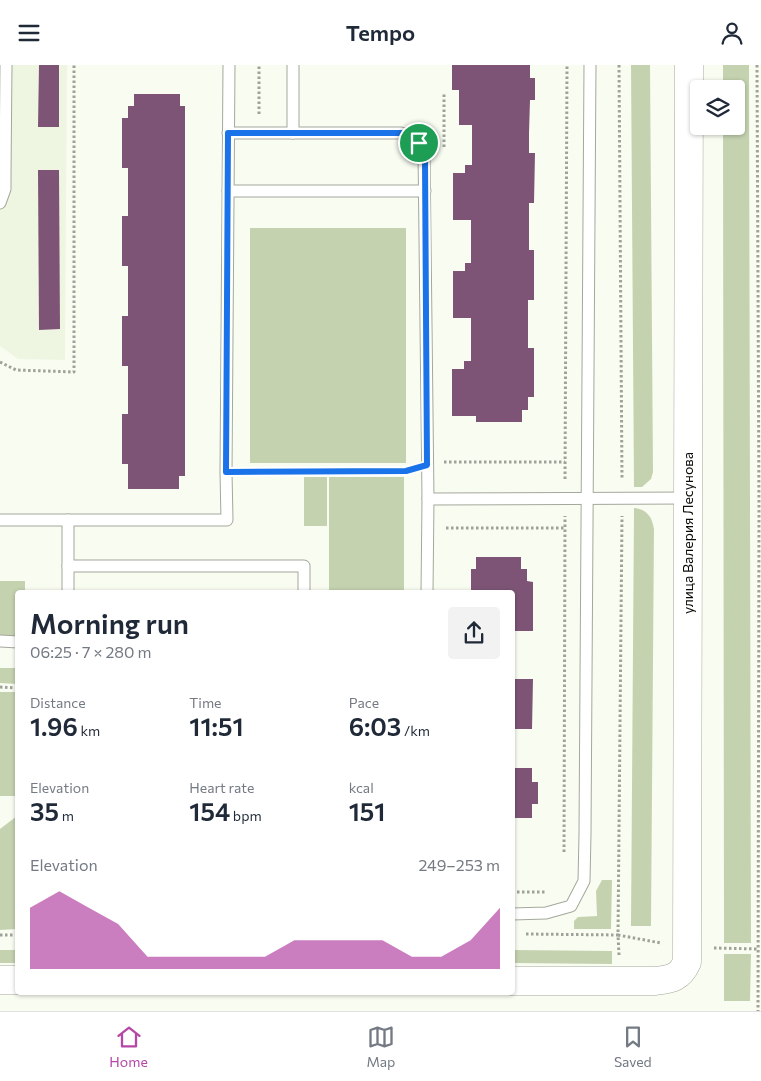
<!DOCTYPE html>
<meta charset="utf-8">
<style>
:root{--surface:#fff;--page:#f2f2f3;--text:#1f2937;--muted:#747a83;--line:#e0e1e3;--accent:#b547a5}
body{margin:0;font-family:Commissioner,sans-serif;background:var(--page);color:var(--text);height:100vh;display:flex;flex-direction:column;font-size:19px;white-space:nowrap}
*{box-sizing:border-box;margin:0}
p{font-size:16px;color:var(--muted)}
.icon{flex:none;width:28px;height:28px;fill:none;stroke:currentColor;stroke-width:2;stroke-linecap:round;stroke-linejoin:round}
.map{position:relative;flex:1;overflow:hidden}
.sheet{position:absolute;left:15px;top:525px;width:500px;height:405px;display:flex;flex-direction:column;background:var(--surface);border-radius:5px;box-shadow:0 1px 4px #0004}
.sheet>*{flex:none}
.buttons{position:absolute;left:690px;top:15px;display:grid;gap:10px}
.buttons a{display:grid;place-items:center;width:55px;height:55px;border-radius:5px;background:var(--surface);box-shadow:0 1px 4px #0004;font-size:25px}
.pin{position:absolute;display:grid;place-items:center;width:42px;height:42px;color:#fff;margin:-21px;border:2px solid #fff;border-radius:50%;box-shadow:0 1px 5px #0007}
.round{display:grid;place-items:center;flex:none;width:52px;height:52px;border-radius:5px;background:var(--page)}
.headline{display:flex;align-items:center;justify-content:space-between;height:85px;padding:0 15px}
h1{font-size:28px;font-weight:600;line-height:38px}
.figures{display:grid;grid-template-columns:repeat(3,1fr);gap:8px;height:85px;padding:5px 15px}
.figures div{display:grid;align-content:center}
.figures b{font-size:25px;font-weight:600}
.figures small{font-size:14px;font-weight:400}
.figures p{font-size:14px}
.chart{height:140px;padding:10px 15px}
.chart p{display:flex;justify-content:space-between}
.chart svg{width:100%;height:90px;margin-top:5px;fill:var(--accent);opacity:.7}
header{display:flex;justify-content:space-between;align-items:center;height:65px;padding:0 15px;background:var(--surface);font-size:22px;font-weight:600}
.tabs{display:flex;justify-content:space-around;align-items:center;height:70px;border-top:1px solid var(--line);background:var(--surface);font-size:14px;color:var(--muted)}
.tabs a{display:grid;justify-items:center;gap:2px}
.tabs .active{color:var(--accent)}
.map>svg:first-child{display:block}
</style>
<header><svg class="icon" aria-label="menu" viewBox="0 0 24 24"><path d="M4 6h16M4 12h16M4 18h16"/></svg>Tempo<svg class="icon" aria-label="person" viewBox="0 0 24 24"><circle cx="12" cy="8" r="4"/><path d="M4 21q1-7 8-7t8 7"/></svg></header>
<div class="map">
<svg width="761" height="946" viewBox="0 0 761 946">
<rect width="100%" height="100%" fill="#f9fdf1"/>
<!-- built -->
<polygon fill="#eef6e2" points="0,0 67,0 65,295 18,294 0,281"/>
<!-- green -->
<g fill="#c5d2b0">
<polygon points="631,0 650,0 653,407 651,414 642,422 634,422"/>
<polygon points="723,0 749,0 751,878 724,878 723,61 736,61 736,24 723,24"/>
<rect x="250" y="163" width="156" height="235"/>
<rect x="304" y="412" width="23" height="49"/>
<rect x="329" y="412" width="75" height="115"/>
<path d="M634,443C647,444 652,452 654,464L651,861H631Z"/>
<polygon points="0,516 25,516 25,527 18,528 17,571 0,571"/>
<polygon points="81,526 168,526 172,527 80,527"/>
<polygon points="0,603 17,603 17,619 0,618"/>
<rect x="0" y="627" width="17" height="104"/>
<polygon points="17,751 17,864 0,865 0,764"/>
<polygon points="602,815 612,815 611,864 574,864 574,856 578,852 597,851 596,826"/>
<rect x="0" y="885" width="17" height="13"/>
<polygon points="513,885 612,886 612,899 513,898"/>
<polygon points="724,889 751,889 750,936 724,936"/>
</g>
<!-- building -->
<g fill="#7d5475">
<polygon points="39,0 59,0 59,62 38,62"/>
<polygon points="452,0 530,0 530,13 535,13 535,35 530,35 529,68 529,88 535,88 534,138 529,138 529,185 534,185 534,235 528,235 528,283 534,283 534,332 528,332 528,345 522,345 522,357 476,357 476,351 452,351 452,304 464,304 464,296 471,296 471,253 453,253 453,206 465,206 465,198 471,198 471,155 453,155 453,108 465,108 465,100 472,100 472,60 459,60 459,25 452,25"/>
<polygon points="134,29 180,29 180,41 185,41 185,411 179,411 179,424 128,424 128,399 122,399 122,349 128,349 128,301 122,301 122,251 128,251 128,201 122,201 122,151 128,151 128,103 122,103 122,53 128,53 128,41 134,41"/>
<polygon points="38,105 59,105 60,264 39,265"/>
<polygon points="476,492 521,492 521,504 527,504 527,516 533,517 533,566 512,566 512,528 471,528 471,504 476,504"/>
<polygon points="512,614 533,614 532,664 512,664"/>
<polygon points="512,703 532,703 532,717 538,717 538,739 532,739 532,753 512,753"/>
</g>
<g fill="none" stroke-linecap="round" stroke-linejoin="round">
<defs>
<g id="service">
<path d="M293,0V68H401C412,71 418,75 424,86L428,434"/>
<polyline points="228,68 293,68"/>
<polyline points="228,126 425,126"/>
<polyline points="0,138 5,124 5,109 6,0"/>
<polyline points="0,455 68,455"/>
<polyline points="68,501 304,501 304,528"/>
<polyline points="68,528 68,455 227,455 226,407 229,0"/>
<polyline points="427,528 428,434 688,433"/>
<polyline points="0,576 18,577"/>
<polyline points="512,849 546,848 571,841 584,816 585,769 590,0"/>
</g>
<g id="secondary">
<polyline points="0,915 18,915"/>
<path d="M512,916H655C671,914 680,913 687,897L689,0"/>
</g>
</defs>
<!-- service casing -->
<use href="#service" stroke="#a3a89c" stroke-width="13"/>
<!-- secondary casing -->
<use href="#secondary" stroke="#a3a89c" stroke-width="29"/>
<!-- path -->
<g stroke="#9fa299" stroke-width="3" stroke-dasharray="2.5 2.5" stroke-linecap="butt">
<polyline points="619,0 622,415"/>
<polyline points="757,0 759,445 758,946"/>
<polyline points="259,49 259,0"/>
<polyline points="444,82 444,27"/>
<polyline points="0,297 16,305 74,307 74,0"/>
<polyline points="444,397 565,397"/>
<polyline points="243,407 409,405"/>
<polyline points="565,414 567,0"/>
<polyline points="446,463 565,463"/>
<polyline points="0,622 18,623"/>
<polyline points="564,787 565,451"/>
<polyline points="512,827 547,827"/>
<polyline points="526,869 618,870 622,451"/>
<polyline points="0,870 18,870"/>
<polyline points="714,883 758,884"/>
<polyline points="619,890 618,870 661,878"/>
</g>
<!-- service -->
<use href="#service" stroke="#fff" stroke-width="11"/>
<!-- secondary -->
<use href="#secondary" stroke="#fff" stroke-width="28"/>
</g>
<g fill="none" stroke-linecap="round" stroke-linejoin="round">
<defs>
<path id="route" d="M228,68H401C417,72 423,80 425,96L427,400L406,406L226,407Z"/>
</defs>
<!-- route casing -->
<use href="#route" stroke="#fff" stroke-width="10"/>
<!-- route -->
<use href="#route" stroke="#1a73e8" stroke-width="6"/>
</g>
<g text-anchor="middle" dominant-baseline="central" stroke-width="5" stroke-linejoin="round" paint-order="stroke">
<!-- street labels -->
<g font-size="14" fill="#0c0d09" stroke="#fff">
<text transform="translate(687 468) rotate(-90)">улица Валерия Лесунова</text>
</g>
</g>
</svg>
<div class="buttons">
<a><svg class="icon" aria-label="layers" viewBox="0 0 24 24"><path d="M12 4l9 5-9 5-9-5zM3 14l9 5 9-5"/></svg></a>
</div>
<div class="pin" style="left:419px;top:78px;background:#1e9e55"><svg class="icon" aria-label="arrive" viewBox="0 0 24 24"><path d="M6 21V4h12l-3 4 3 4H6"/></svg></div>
<section class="sheet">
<div class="headline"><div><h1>Morning run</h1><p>06:25 · 7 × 280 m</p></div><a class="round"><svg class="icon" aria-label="share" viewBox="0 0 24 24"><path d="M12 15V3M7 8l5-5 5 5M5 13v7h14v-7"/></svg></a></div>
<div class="figures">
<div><p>Distance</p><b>1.96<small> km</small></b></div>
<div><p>Time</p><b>11:51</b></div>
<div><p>Pace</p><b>6:03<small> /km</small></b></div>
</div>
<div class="figures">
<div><p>Elevation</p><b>35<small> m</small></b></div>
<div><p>Heart rate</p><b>154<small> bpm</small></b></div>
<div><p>kcal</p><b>151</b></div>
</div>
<div class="chart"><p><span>Elevation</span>249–253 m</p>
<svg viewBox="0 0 160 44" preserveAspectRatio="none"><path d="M0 44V14L10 6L20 14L30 22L40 38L50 38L60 38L70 38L80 38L90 30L100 30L110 30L120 30L130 38L140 38L150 30L160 14V44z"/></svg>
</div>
</section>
</div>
<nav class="tabs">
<a class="active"><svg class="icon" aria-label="home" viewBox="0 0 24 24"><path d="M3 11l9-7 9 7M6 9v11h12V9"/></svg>Home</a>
<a><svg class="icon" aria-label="map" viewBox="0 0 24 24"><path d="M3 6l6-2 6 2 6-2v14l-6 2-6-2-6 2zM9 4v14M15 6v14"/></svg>Map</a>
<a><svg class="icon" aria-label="saved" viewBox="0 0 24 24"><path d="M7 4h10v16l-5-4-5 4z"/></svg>Saved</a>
</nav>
